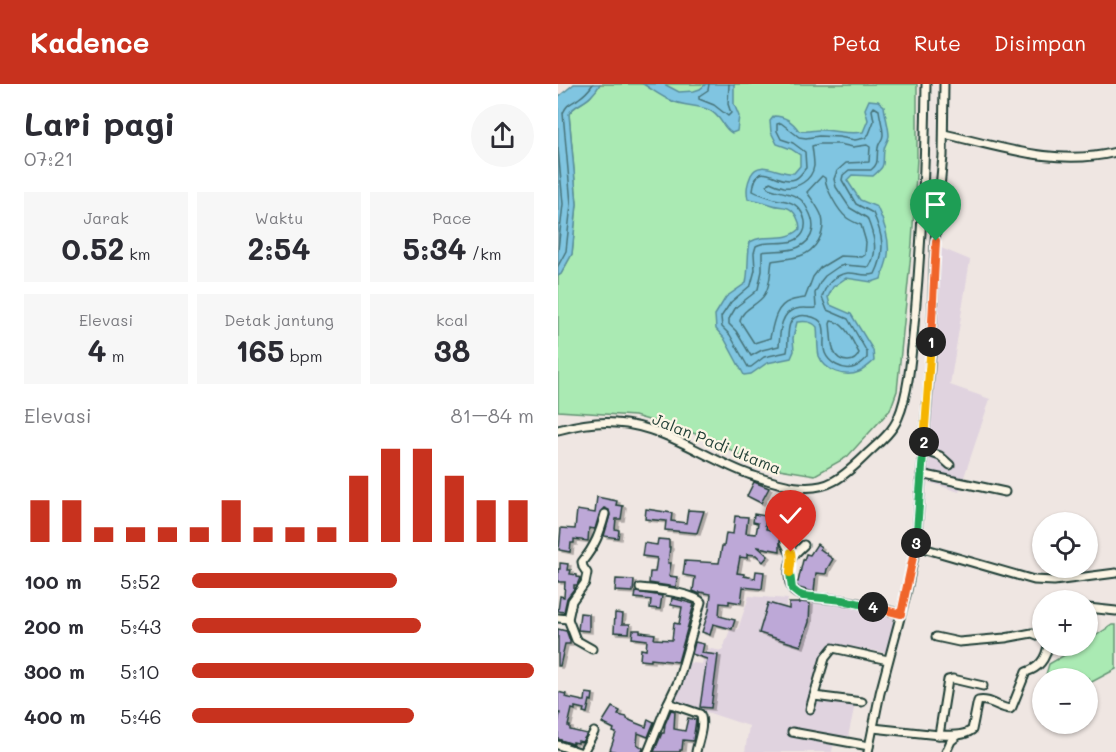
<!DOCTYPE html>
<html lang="id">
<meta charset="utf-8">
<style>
:root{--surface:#fff;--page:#f7f7f7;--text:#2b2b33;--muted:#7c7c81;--accent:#c8321e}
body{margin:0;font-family:Mali,sans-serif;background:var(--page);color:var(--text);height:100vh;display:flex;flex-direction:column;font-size:22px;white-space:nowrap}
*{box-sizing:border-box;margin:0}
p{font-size:20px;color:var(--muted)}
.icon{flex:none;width:33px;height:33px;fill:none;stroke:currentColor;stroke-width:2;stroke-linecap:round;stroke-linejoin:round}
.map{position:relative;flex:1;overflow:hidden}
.sheet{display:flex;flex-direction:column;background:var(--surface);width:558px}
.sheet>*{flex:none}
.fabs{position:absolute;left:474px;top:428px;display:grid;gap:12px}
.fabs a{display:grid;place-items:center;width:66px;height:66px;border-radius:50%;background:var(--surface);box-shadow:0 2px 4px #0004;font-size:30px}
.pin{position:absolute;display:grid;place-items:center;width:51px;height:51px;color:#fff;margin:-62px -26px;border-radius:50% 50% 50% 0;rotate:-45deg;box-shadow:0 0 6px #0007}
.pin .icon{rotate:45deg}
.km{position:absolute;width:30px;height:30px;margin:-15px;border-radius:50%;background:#222;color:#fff;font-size:16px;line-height:30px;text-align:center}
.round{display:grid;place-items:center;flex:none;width:63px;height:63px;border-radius:32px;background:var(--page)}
.overview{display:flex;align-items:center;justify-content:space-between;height:102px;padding:0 24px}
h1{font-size:33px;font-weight:800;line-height:45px}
.stats{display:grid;grid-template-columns:repeat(3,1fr);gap:9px;height:102px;padding:6px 24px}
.stats div{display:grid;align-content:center;border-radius:0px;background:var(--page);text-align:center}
.stats b{font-size:30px;font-weight:800}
.stats small{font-size:16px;font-weight:400}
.stats p{font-size:16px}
.chart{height:168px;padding:12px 24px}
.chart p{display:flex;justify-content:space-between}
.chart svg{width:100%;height:108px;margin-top:6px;stroke:var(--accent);stroke-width:6}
ul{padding:0 24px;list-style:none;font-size:20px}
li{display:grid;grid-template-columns:96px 72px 1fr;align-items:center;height:45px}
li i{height:15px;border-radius:8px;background:var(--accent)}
header{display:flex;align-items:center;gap:36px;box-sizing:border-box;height:84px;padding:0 30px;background:var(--accent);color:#fff}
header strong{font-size:28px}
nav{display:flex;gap:33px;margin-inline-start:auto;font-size:21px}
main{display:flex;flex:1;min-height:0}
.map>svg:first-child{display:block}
</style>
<header>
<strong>Kadence</strong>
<nav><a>Peta</a><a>Rute</a><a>Disimpan</a></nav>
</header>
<main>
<section class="sheet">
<div class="overview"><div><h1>Lari pagi</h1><p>07:21</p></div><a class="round"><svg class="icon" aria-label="share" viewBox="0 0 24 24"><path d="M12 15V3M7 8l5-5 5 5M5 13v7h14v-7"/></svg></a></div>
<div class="stats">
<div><p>Jarak</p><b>0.52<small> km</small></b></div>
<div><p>Waktu</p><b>2:54</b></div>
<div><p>Pace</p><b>5:34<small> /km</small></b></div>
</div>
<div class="stats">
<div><p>Elevasi</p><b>4<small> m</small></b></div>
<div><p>Detak jantung</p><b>165<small> bpm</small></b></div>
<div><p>kcal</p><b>38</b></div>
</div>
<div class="chart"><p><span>Elevasi</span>81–84 m</p>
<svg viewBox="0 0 160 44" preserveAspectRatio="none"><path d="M5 44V27M15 44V27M25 44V38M35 44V38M45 44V38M55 44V38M65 44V27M75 44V38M85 44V38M95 44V38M105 44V17M115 44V6M125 44V6M135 44V17M145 44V27M155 44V27"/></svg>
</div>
<ul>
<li><b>100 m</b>5:52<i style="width:60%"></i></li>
<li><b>200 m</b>5:43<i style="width:67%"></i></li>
<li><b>300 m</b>5:10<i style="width:100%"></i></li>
<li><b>400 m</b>5:46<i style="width:65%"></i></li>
</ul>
</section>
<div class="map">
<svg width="558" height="668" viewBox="0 0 558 668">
<defs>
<filter id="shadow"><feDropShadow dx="3" dy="2" stdDeviation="0" flood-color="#0004"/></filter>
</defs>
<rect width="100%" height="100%" fill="#efe6e2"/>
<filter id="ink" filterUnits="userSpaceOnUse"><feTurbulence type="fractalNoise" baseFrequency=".0167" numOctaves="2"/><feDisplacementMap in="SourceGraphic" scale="12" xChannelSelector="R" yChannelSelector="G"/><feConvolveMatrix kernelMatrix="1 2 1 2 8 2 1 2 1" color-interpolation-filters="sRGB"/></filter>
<g filter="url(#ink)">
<!-- built -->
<g fill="#e0d3df">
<polygon points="383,164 412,176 392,301 432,315 401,408 368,397"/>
<polygon points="191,512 230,515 224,538 249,541 255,517 342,528 330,569 276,560 259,610 298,615 290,653 277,652 274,668 187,668 191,642 118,618 125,578 144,580 149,564 164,567 172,546 180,545"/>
</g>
<!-- green -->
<g fill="#aaeab3" stroke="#649474" stroke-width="1.5">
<path d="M42,0H359V74L354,159L339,307L332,326L289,373L257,391L197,381L155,355L77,332L0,327V192L3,190L14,170L19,120L11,30C14,22 27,19 33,12C37,8 40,4 42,0Z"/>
<polygon points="554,541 558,541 558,585 530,600 530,594 487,594 491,580 524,561 530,561 530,557"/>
</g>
<!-- water -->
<g fill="#80c5e1" stroke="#598f9c" stroke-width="1.5">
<path d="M16,0H42C40,4 37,8 33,12C27,19 14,22 11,30L19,120L14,170L3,190L0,192V13Z"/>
<path d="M85,0H106L121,8L136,7L142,5L148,0H176V20L181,32L179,47L174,49C164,44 164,32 151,26C140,21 126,22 114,17C104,13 95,6 85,0Z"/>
<path d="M311,16L320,17L326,22C327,32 331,43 331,52C330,58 326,61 326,66C324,82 329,80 315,92L294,91L289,96L302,116L319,123C326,138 332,155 330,171C329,179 325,187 323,195L314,198L288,194L275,203L270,213L272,221L293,230L315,266L316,277C311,281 306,286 301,288C287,294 267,287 261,272C259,264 260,252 259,243C254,237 247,237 239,238L235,254L236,267L233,274L209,279L193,290L186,291L166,254L158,245L157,231L168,213L188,199C191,185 189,171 192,158C209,148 226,160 242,145C242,137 237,127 230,124C225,122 220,123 215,121C206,118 199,116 190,115C188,106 189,100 193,91C201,74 222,91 236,89L242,82V71L233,65L219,60L213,48L212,37L216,32C227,32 235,38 241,47C248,48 254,46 261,46C276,46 291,51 305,48L310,36L307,25Z"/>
</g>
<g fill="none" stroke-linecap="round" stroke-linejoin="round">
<!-- shore -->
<g stroke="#467379" stroke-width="1.5">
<polyline points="151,0 150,6 141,12 141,15 156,21 170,32 173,29 170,20 171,0"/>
<path d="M316,23L321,26C322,34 325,43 325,51C325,56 320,59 320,64C318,74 322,79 313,86H291L285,91L284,96L298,120L315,129C325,151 328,168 317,190C302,195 294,183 278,193C270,199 267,204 264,213L269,226L290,235L309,268V274C305,278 300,283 294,284C284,286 271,279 267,269C264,261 268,250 265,241C262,235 256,233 250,232C224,228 232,254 229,268L206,273L193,283H190L172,251L164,243L163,233L173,218L193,201L197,186L196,169L198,162C209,156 223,161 235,157C255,150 248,123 231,118C226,116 226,117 221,116C216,115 198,109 195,107C199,71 219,102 237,95C242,93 245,87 248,84L247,68L235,59L223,55L219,47V40L223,39L241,53L248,54L261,52L281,53L297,56L307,54L311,50L316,37L314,26Z"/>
<path d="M261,60H281L295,63L309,61L312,63L311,78L288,79L279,87L276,95L278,103L292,124L309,134C316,151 321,168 311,183L286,181L280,183L267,192L263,197L257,209L258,224C251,225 245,223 238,225C222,228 222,249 221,262L204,266L193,272L178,247L171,240V235L178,223L196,209L200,205L204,187V168C216,165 229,169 241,163C257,155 258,140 250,126C248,122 246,118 242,115C233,108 220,108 210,104L209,101L212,98C216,100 221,102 226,103C239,105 254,96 256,82C256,75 255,69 254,62Z"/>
<polyline points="0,64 5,120 0,166"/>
<path d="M264,92L267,94C268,105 280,127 289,134C293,137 298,139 303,141L308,158L307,171L304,173L282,172L262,184L255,193L247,214C242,215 237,215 232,217C217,222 215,241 212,254L196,259L182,237C184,224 201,221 207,210C213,200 212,187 214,177C223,175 233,175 242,172C258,167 268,149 264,133C261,124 254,116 249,108Z"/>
<path d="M0,182L8,167L13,120L5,29C9,20 12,20 20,15C26,11 31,6 35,0"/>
<path d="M273,237C288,238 294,257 301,269C299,274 296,277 290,277C271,277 274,253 272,240Z"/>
</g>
</g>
<!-- building -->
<g fill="#bda8d7" stroke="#1f3d34" stroke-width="1.5" filter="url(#shadow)">
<polygon points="196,398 211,404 203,419 189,412"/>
<polygon points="39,413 59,417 58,421 65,422 63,435 58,435 57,445 61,446 60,454 46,452 52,431 51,426 46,424 42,428 37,445 31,444 30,457 16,455 16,459 13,459 12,468 1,466 3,444 17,445 19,426 37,429"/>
<polygon points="88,425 114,429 113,437 128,439 130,426 146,427 139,449 107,446 108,437 87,435"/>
<polygon points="196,430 208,432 207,441 209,441 208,445 228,449 227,452 224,453 222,457 222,467 200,463 210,472 205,478 198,471 189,470 189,474 182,473 179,489 186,490 186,492 197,494 198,487 206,488 204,505 185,503 183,519 171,517 171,520 162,519 161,532 177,536 174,545 155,540 152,551 144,548 151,526 153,510 142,508 142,510 135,507 137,493 125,491 127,477 161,479 164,462 166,462 168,449 175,450 177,432 190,433 188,449 198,450 200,439 195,438"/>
<polygon points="100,455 111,456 111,463 112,463 110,479 113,479 111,492 119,493 118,503 91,499 92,488 97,488 99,474 84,472 86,459 99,461"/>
<polygon points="259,460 263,463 262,465 269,470 269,471 275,475 269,485 268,490 258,489 256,508 241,504 238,500 238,498 240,498 245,476 246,476 248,470 252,471"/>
<polygon points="2,479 10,480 9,486 13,486 12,490 19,491 19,493 22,494 19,501 16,501 16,505 9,514 6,528 0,527 2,512 6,513 7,498 0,498 0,485 2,485"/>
<polygon points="58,495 76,496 75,508 57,507"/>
<polygon points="78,508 104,512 102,525 92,524 93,516 77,514"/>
<polygon points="114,514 136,520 120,578 93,575 93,577 82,576 83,565 88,566 89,556 74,554 75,546 82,546 82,548 97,550 96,555 114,556 116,539 121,540 124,523 113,521"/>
<polygon points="242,518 252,519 251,538 243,562 201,549 210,519 231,525 231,519 242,519"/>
<polygon points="22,529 31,530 31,547 20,546"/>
<polygon points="57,529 65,530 64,540 72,540 71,549 56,548"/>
<polygon points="0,545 8,547 8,546 12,557 12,560 7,560 2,582 0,582"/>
<polygon points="137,558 146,560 144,569 160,571 153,624 142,623 149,575 134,570"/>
<polygon points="0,608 8,610 7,613 25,617 27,617 28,609 35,610 34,617 32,616 29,629 25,628 26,625 17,623 17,626 14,625 10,642 12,642 12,646 29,650 24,658 20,657 20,659 15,658 15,660 0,655 0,640 2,629 0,629"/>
<polygon points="54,623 62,627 60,631 69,633 69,635 78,639 88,643 90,635 96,638 90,653 80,649 79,660 85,664 84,668 59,668 52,666 58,649 55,648 56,645 44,639"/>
<polygon points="113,626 117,627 116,645 127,647 130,634 138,636 135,657 125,656 124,666 122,666 122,668 96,668 104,649 106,649 107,640"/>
</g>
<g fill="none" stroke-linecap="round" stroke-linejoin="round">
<defs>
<g id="minor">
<path d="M386,50C443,63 499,83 558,68"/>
<path d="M0,346C19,341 38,337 58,339C107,342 148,375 193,391C218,399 251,411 276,397C289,390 301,378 311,368C322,358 335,347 340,334C352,307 354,260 357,231C364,154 367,77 368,0"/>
<polyline points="365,366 382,372 392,381"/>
<polyline points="363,390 447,408"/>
<polyline points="227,458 234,473"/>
<path d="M246,461C242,465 237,469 234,474C230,483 229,504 238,509C248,515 271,514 284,516C304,519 323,525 343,530"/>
<polyline points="358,462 476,496 496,497 558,489"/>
<path d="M82,504C96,505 134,509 143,518L120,598L108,623L90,668"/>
<polyline points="530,524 558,527"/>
<path d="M0,534L10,535L14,517L27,499L29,489L25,483L24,478C37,462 42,449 47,430"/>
<polyline points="10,535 18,556 34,565"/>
<polyline points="378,553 401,558 447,554 474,549 484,553"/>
<polyline points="256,612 304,618"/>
<path d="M110,619L142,630C147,640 140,657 138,668"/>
<polyline points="252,625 267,574 275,564 330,576"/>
<polyline points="315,644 381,651 390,596 395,595 425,602"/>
<polyline points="234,648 311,662"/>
<path d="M381,651C393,651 404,653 414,646L419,621L420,617C431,614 441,624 452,625L454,623L468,588C481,584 488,575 490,561"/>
<polyline points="0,661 21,668"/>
<polyline points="25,668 36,648"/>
<polyline points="310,668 322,609 348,511 358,462 373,269 377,157 385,72 386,0"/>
<polyline points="388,668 393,657 399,652"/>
</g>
</defs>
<!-- minor casing -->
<use href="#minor" stroke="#1f3d34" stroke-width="11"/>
<!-- minor -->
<use href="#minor" stroke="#fcf5e5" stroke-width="7"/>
</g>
</g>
<g fill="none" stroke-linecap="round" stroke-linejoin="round" filter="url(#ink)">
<defs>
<polyline id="split-1" points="373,258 378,157"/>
<polyline id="split-2" points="366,358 373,258"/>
<polyline id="split-3" points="358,459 366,358"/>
<polyline id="split-4" points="315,523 343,530 358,459"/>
<polyline id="split-5" points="232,489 234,505 240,510 245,512 285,516 315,523"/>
<path id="split-6" d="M232,489C232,482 235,475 233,468"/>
</defs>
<!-- split-1 casing -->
<use href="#split-1" stroke="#fff" stroke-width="12"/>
<!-- split-2 casing -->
<use href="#split-2" stroke="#fff" stroke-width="12"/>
<!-- split-3 casing -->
<use href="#split-3" stroke="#fff" stroke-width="12"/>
<!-- split-4 casing -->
<use href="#split-4" stroke="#fff" stroke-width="12"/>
<!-- split-5 casing -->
<use href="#split-5" stroke="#fff" stroke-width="12"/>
<!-- split-6 casing -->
<use href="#split-6" stroke="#fff" stroke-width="12"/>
<!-- split-1 -->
<use href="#split-1" stroke="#f0652b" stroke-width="8"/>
<!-- split-2 -->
<use href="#split-2" stroke="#f5b400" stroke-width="8"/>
<!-- split-3 -->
<use href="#split-3" stroke="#22a559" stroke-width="8"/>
<!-- split-4 -->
<use href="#split-4" stroke="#f0652b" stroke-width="8"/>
<!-- split-5 -->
<use href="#split-5" stroke="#22a559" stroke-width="8"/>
<!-- split-6 -->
<use href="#split-6" stroke="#f5b400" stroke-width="8"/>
</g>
<g text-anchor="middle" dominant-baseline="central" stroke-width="4.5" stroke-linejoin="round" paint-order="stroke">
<!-- street labels -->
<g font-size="16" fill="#1f3d34" stroke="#fcf5e5">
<text transform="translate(159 359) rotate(22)">Jalan Padi Utama</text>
</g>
</g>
</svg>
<div class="fabs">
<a><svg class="icon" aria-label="locate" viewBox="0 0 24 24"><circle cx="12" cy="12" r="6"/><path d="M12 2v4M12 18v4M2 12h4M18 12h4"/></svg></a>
<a>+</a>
<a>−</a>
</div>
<div class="pin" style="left:378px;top:157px;background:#1e9e55"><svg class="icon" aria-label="arrive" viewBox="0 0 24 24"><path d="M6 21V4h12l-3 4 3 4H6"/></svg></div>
<div class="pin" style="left:233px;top:468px;background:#d93025"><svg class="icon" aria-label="check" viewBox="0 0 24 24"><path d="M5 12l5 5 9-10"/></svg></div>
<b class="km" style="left:373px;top:258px">1</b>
<b class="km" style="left:366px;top:358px">2</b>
<b class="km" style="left:358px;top:459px">3</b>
<b class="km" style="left:315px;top:523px">4</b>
</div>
</main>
